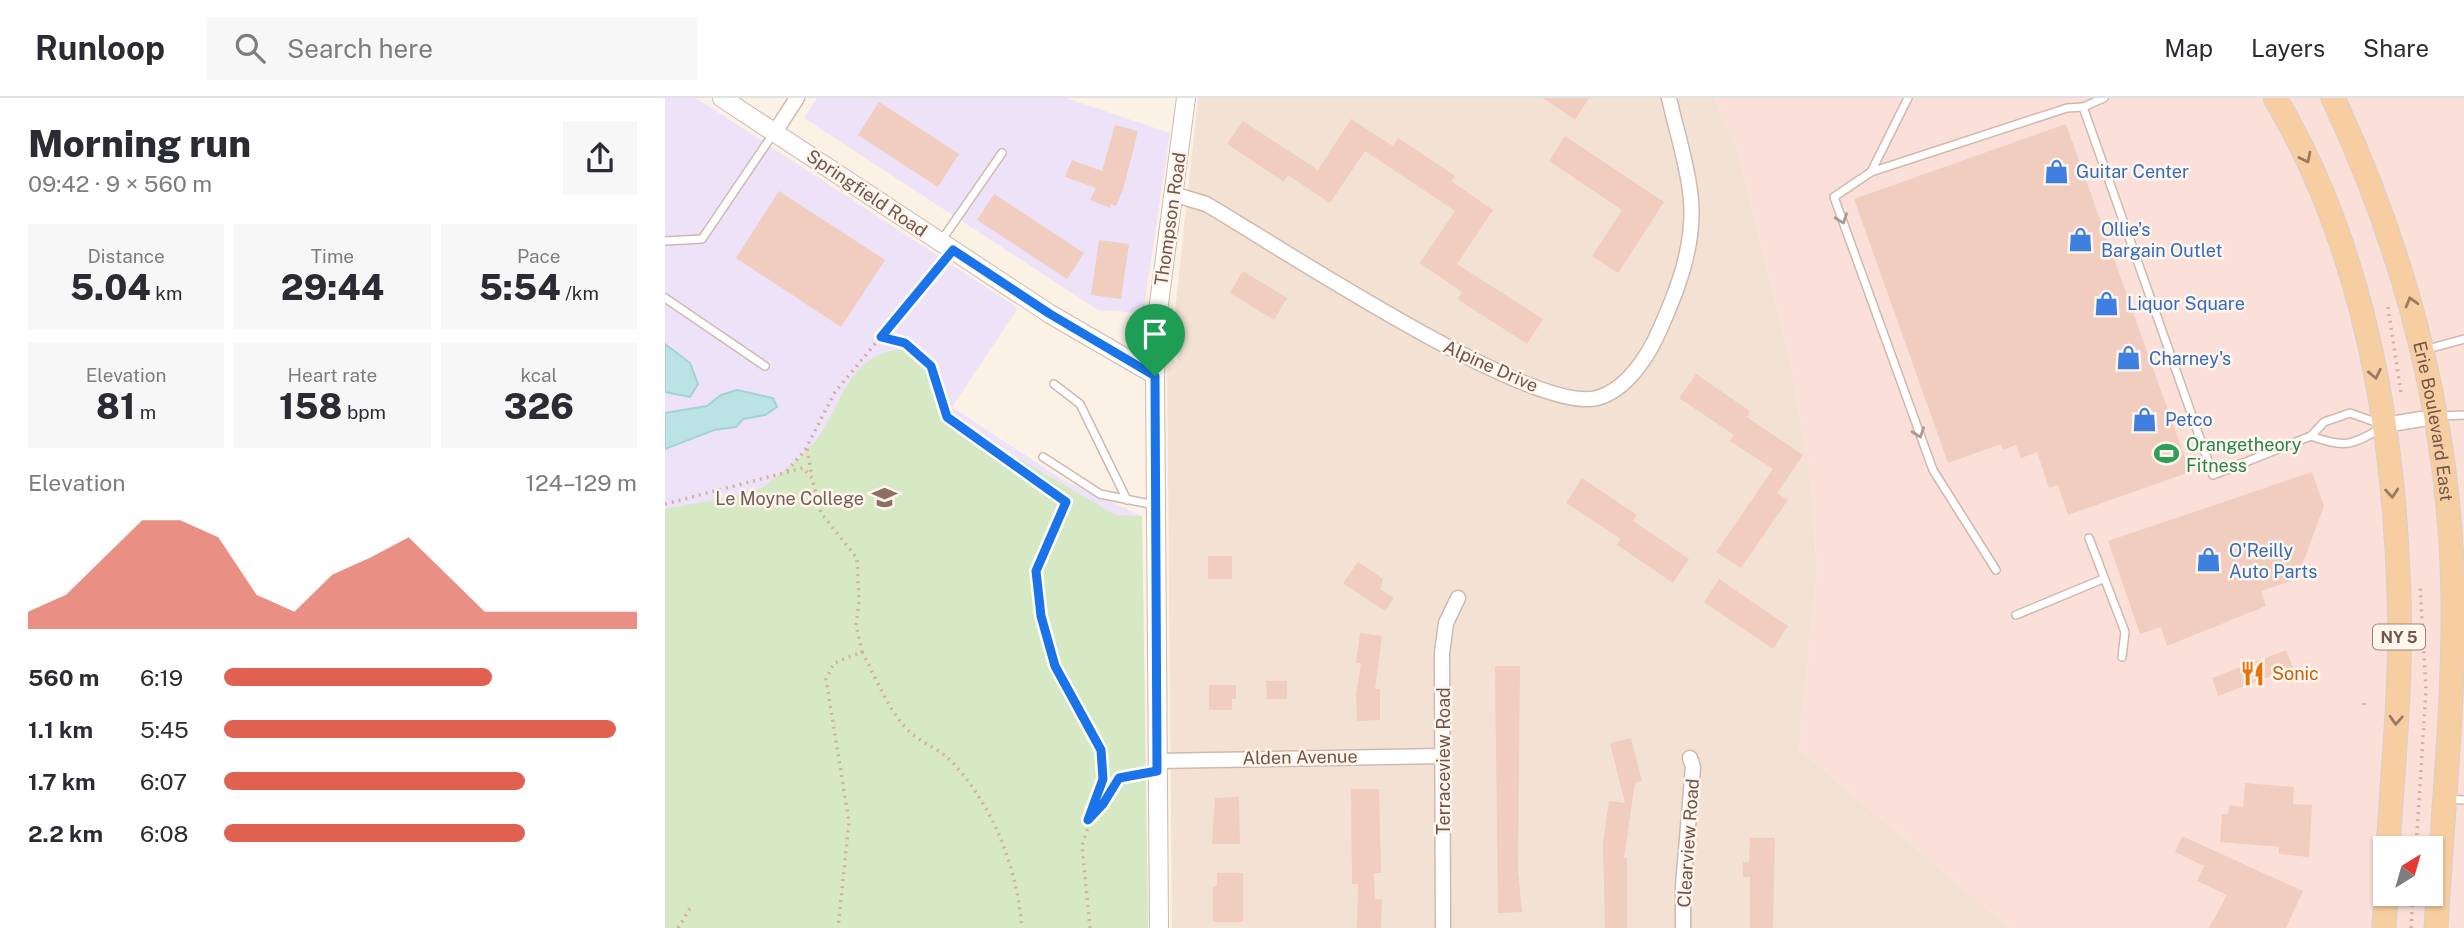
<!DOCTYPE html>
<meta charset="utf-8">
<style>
:root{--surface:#fff;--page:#f7f7f7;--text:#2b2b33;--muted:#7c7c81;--line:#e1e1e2;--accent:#e06150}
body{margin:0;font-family:"Public Sans",sans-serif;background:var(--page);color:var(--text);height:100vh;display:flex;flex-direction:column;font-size:26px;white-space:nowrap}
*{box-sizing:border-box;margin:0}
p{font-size:23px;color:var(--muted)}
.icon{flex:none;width:38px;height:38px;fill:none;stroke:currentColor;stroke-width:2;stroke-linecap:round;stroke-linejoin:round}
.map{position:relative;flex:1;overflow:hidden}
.side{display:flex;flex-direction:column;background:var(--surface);width:665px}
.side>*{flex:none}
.needle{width:46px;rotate:37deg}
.tools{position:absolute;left:1708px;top:738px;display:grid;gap:14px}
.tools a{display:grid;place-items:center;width:70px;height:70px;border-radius:0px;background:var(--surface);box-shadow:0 2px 5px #0004;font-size:35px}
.pin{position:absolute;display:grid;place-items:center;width:60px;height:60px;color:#fff;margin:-72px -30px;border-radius:50% 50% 50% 0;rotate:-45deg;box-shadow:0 0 7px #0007}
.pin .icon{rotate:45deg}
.round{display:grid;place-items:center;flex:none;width:74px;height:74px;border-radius:0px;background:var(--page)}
.head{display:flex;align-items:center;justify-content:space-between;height:119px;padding:0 28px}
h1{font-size:38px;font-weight:800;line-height:52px}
.figures{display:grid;grid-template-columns:repeat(3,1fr);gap:10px;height:119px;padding:7px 28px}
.figures div{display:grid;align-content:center;border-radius:0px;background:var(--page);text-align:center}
.figures b{font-size:35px;font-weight:800}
.figures small{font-size:19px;font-weight:400}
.figures p{font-size:19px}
.chart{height:196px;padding:14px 28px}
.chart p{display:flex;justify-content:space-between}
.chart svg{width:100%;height:126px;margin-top:7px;fill:var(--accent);opacity:.7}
ul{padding:0 28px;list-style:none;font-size:23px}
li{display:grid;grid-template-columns:112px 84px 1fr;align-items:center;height:52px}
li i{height:18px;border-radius:9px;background:var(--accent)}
header{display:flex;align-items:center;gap:42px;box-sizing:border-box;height:98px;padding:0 35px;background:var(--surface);border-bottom:2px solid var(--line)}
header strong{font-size:33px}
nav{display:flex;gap:38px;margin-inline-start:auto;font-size:24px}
.search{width:490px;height:63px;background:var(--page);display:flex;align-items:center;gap:18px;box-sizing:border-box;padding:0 24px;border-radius:0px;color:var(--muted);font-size:26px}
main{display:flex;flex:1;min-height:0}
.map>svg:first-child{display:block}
</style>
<header>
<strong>Runloop</strong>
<div class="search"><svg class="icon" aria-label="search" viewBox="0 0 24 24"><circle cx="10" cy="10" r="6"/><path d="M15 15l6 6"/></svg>Search here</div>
<nav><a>Map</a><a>Layers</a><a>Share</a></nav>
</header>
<main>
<section class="side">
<div class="head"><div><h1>Morning run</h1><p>09:42 · 9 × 560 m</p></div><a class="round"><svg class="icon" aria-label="share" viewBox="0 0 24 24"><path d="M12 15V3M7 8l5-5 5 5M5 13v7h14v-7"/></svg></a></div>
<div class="figures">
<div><p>Distance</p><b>5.04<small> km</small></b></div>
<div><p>Time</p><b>29:44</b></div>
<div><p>Pace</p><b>5:54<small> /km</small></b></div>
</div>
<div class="figures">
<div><p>Elevation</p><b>81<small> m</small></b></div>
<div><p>Heart rate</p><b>158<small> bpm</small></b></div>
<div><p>kcal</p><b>326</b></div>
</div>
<div class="chart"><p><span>Elevation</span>124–129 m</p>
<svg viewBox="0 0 160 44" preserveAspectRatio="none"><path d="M0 44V38L10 32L20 19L30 6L40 6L50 12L60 32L70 38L80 25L90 19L100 12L110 25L120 38L130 38L140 38L150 38L160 38V44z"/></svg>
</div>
<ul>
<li><b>560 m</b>6:19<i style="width:65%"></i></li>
<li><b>1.1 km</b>5:45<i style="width:95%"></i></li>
<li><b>1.7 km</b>6:07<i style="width:73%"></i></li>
<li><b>2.2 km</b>6:08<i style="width:73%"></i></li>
</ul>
</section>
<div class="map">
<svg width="1799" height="830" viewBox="0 0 1799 830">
<rect width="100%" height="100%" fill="#fbf1e5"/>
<!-- residential -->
<polygon fill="#f3e2d4" points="533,0 1049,0 1071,47 1124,258 1145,374 1152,471 1134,651 1345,830 507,830 502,258 513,265 510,213"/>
<!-- commercial -->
<path fill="#fbe0da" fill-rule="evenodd" d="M1049,0H1799V830H1345L1134,651L1152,471L1145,374L1124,258L1071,47ZM1720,751H1766V796H1720Z"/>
<!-- education -->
<g fill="#eee2f8">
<polygon points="0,0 31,0 353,210 287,309 398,382 477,418 483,830 0,830"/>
<polygon points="152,0 401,0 505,35 478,215 433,212 139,20"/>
</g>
<!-- green -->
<path fill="#d7e8c4" d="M240,251L257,265L285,314L344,355L451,417L477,418L483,830H0V411C21,406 85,398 99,388C116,376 140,357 152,341C179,303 184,254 240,251Z"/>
<!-- water -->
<g fill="#bbe3e4" stroke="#a1d3d6" stroke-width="2">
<polygon points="0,246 25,265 33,286 25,299 0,294"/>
<polygon points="72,292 108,300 112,309 100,317 78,321 71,329 49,332 0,351 0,315 42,308 56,297"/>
</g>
<!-- building -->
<g fill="#f0cdbe">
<polygon points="878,0 924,0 910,22"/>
<polygon points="214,4 294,56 273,89 193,37"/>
<polygon points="686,21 728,48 733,40 790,78 786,83 828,112 792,166 878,221 862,246 792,201 797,194 755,165 790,113 700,53 665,105 623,77 619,84 562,46 578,23 653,72"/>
<polygon points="1401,26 1525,374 1403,417 1393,387 1384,390 1372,354 1356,360 1351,347 1338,352 1336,346 1283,365 1189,101"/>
<polygon points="450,27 473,33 458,92 451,108 446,106 445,110 425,102 431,90 400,79 407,62 437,73"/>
<polygon points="900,38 999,104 953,175 927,158 957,112 884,63"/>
<polygon points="114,93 220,162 176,229 71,160"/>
<polygon points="329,96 419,155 402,181 312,122"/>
<polygon points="434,142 464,146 456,201 426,197"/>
<polygon points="578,173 622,200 609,222 565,195"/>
<polygon points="1031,276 1085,313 1082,319 1138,357 1112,395 1123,402 1076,470 1051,454 1108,371 1065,343 1069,337 1014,300"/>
<polygon points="1647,374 1659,408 1632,481 1596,493 1601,508 1502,548 1496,529 1475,536 1443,443"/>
<polygon points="917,380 972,417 968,423 1024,461 1008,485 952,447 956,441 901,405"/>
<rect x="543" y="458" width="24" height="23"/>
<polygon points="693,464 718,481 715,491 729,500 720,513 678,485"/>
<polygon points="1054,481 1123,528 1108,551 1039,504"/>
<polygon points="695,535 717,538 710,591 715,591 715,622 692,623 691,597 696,565 691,565"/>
<polygon points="1621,552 1628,570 1553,598 1547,580"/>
<polygon points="830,568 855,568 853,772 857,814 833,815"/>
<polygon points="601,583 622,583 622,601 602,601"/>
<polygon points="544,587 571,587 571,601 567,601 567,612 544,612"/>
<polygon points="966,640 977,683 970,685 959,760 962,760 962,830 940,830 938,745 944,703 960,705 945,645"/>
<polygon points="1580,685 1629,689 1628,706 1647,707 1644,759 1614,756 1614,749 1555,744 1557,716 1563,716 1564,707 1578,709"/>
<polygon points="686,691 714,691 716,775 709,775 710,801 717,801 716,830 692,830 693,786 687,786"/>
<polygon points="574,699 575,746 547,746 550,700"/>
<polygon points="1517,738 1638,793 1621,830 1544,830 1562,797 1532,783 1539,768 1510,754"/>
<polygon points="1085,740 1110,740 1108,830 1085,830 1085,779 1078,779 1078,764 1084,764"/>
<polygon points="552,775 578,775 578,824 548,824 548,788 552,788"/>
</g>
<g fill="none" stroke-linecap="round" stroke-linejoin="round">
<defs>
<g id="service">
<polyline points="1243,0 1206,74 1402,10 1418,9"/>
<polyline points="1439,0 1418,9 1548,377 1646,338 1659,324 1685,315 1713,325"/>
<polyline points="1206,74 1169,99 1268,372 1331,472"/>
<polyline points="0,143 37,141 108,36"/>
<polyline points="276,143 337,55"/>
<polyline points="0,200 100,268"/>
<polyline points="1759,252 1799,241"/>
<polyline points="389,286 415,306 462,402"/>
<polyline points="1774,318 1799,317"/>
<path d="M1646,338C1676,349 1686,349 1714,331"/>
<polyline points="378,359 435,396 490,407"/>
<polyline points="1424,440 1460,534 1457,559"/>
<polyline points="1351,517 1438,481"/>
<polyline points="1783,701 1799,702"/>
</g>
<g id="minor">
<polyline points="110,34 132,0"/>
<path d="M508,96L541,106C609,145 866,317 932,300C962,292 984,257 995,231C1014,189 1032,141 1025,93C1021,62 1011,31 1004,0"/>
<polyline points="1720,327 1769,319"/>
<polyline points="492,663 778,658"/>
<polyline points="778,830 777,555 781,525 793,500"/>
<polyline points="1018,830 1018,788 1028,669 1025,660"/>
</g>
<g id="tertiary">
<polyline points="57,0 385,216 490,277"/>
<polyline points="494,830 490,277 493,213 521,0"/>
</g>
<g id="primary">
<path d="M1610,0C1698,148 1729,327 1734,497C1737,582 1728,667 1723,751"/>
<path id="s1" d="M1668,0C1742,158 1786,327 1788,502C1789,611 1777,721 1771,830"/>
<polyline points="1719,830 1721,796"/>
</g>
</defs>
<!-- service casing -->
<use href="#service" stroke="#cfb9af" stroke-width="10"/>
<!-- minor casing -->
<use href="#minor" stroke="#cfb9af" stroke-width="17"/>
<!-- tertiary casing -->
<use href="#tertiary" stroke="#cfb9af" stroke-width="20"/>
<!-- primary casing -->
<use href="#primary" stroke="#d8cfcd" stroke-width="25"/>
<!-- path -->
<g stroke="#d5b0a1" stroke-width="3.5" stroke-dasharray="2 5" stroke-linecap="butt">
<polyline points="1723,209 1736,295"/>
<polyline points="216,239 240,245 266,268 282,319 401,404 371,473 376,518 390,568 436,652 438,681 417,748 425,830"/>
<polyline points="142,351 147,378"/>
<polyline points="122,373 140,352 170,294 278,164"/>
<polyline points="0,406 138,370 147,380 156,415 192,460 194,504 191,527 197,554 169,565 161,581 184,724 173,830"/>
<path d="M197,554C211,579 221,608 240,629C253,644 274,650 287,664C329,709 352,770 357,830"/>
<polyline points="1699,607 1699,601"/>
<polyline points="424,721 454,680 476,676"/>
<polyline points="1751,751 1761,592 1755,487"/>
<polyline points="13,830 25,810"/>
<polyline points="1746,830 1748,796"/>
</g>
<!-- service -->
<use href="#service" stroke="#fff" stroke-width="7"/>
<!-- minor -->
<use href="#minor" stroke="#fff" stroke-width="14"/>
<!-- tertiary -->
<use href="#tertiary" stroke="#fff" stroke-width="18"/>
<!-- primary -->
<use href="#primary" stroke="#f7cea1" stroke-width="23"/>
</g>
<!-- one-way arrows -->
<defs><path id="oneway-chevron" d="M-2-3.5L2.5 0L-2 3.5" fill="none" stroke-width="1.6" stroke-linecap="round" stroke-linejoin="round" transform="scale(1.75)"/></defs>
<g stroke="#9b7965">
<use href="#oneway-chevron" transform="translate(1641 60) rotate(64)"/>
<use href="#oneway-chevron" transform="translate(1746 204) rotate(-106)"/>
<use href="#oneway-chevron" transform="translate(1710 276) rotate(78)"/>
<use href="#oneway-chevron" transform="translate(1727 395) rotate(85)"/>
<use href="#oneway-chevron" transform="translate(1731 622) rotate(93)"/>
</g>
<g stroke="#ab9993">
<use href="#oneway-chevron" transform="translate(1177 121) rotate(70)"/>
<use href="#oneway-chevron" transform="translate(1254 335) rotate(70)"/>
</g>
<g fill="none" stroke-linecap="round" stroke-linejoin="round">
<defs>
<polygon id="route" points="288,152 385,216 490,278 492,673 454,680 438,706 423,722 438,681 436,652 390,568 376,518 371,473 401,404 282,319 266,268 240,245 216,239"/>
</defs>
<!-- route casing -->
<use href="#route" stroke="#fff" stroke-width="14"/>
<!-- route -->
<use href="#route" stroke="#1a73e8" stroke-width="9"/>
</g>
<!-- icons -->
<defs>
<symbol id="shop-bare" viewBox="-9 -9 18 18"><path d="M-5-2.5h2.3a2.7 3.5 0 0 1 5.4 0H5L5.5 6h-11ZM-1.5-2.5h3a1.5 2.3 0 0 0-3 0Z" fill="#3f7fe0" stroke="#fef5ec" stroke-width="2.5" paint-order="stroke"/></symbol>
<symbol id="stadium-bare" viewBox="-9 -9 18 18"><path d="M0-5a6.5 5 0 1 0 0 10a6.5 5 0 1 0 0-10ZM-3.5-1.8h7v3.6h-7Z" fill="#2e9e5b" stroke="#fef5ec" stroke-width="2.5" paint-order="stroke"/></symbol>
<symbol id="university-bare" viewBox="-9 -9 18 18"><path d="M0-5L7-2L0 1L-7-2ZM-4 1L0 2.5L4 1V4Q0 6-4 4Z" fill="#8d6e63" stroke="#fef5ec" stroke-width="2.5" paint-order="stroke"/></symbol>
<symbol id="restaurant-bare" viewBox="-9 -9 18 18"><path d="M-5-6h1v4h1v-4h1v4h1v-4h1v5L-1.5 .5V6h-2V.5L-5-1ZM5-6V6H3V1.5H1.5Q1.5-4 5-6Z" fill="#e8710a" stroke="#fef5ec" stroke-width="2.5" paint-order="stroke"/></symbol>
</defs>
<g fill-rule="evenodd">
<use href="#shop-bare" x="1374" y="56" width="35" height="35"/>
<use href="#shop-bare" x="1398" y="124" width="35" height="35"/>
<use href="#shop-bare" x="1424" y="188" width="35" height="35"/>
<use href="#shop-bare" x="1446" y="242" width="35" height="35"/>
<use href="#shop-bare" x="1462" y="304" width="35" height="35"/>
<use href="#stadium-bare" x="1484" y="338" width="35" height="35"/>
<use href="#university-bare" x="202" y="382" width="35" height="35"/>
<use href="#shop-bare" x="1526" y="444" width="35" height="35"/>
<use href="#restaurant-bare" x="1570" y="558" width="35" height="35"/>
</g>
<g text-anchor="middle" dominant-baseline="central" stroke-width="5" stroke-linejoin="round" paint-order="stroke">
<!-- shield labels -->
<rect fill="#fef5ec" stroke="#9d857b" stroke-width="2" x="1708" y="526.5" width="52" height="25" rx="5"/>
<g font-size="16" font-weight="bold" fill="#73554b">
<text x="1734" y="539">NY 5</text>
</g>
<!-- shop labels -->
<g font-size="18" fill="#366cbe" stroke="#fef5ec" text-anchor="start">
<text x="1411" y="73">Guitar Center</text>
<text x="1436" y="131">Ollie's<tspan x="1436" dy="21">Bargain Outlet</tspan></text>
<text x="1462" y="205">Liquor Square</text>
<text x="1484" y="260">Charney's</text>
<text x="1500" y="321">Petco</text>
<text x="1564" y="452">O'Reilly<tspan x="1564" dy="21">Auto Parts</tspan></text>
</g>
<!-- street labels -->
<g font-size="18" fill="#73554b" stroke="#fef5ec">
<text transform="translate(202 95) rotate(34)">Springfield Road</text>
<text transform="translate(505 121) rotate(-82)">Thompson Road</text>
<text transform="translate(826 268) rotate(24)">Alpine Drive</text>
<text stroke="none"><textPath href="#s1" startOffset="340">Erie Boulevard East</textPath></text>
<text transform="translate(635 659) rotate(-1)">Alden Avenue</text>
<text transform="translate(778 663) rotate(-90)">Terraceview Road</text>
<text transform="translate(1023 745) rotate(-86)">Clearview Road</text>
</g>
<!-- leisure labels -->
<g font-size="18" fill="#27864d" stroke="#fef5ec" text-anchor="start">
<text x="1521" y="346">Orangetheory<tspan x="1521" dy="21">Fitness</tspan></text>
</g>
<!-- education labels -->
<g font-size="18" fill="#785e54" stroke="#fef5ec" text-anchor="end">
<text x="199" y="400">Le Moyne College</text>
</g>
<!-- food labels -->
<g font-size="18" fill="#c56008" stroke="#fef5ec" text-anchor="start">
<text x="1607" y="575">Sonic</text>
</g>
</g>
</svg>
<div class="tools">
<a><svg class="needle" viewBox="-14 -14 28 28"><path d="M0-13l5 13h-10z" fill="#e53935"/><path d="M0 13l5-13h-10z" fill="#7c7c81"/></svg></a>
</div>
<div class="pin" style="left:490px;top:278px;background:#1e9e55"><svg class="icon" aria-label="arrive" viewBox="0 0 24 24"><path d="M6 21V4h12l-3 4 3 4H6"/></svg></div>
</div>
</main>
